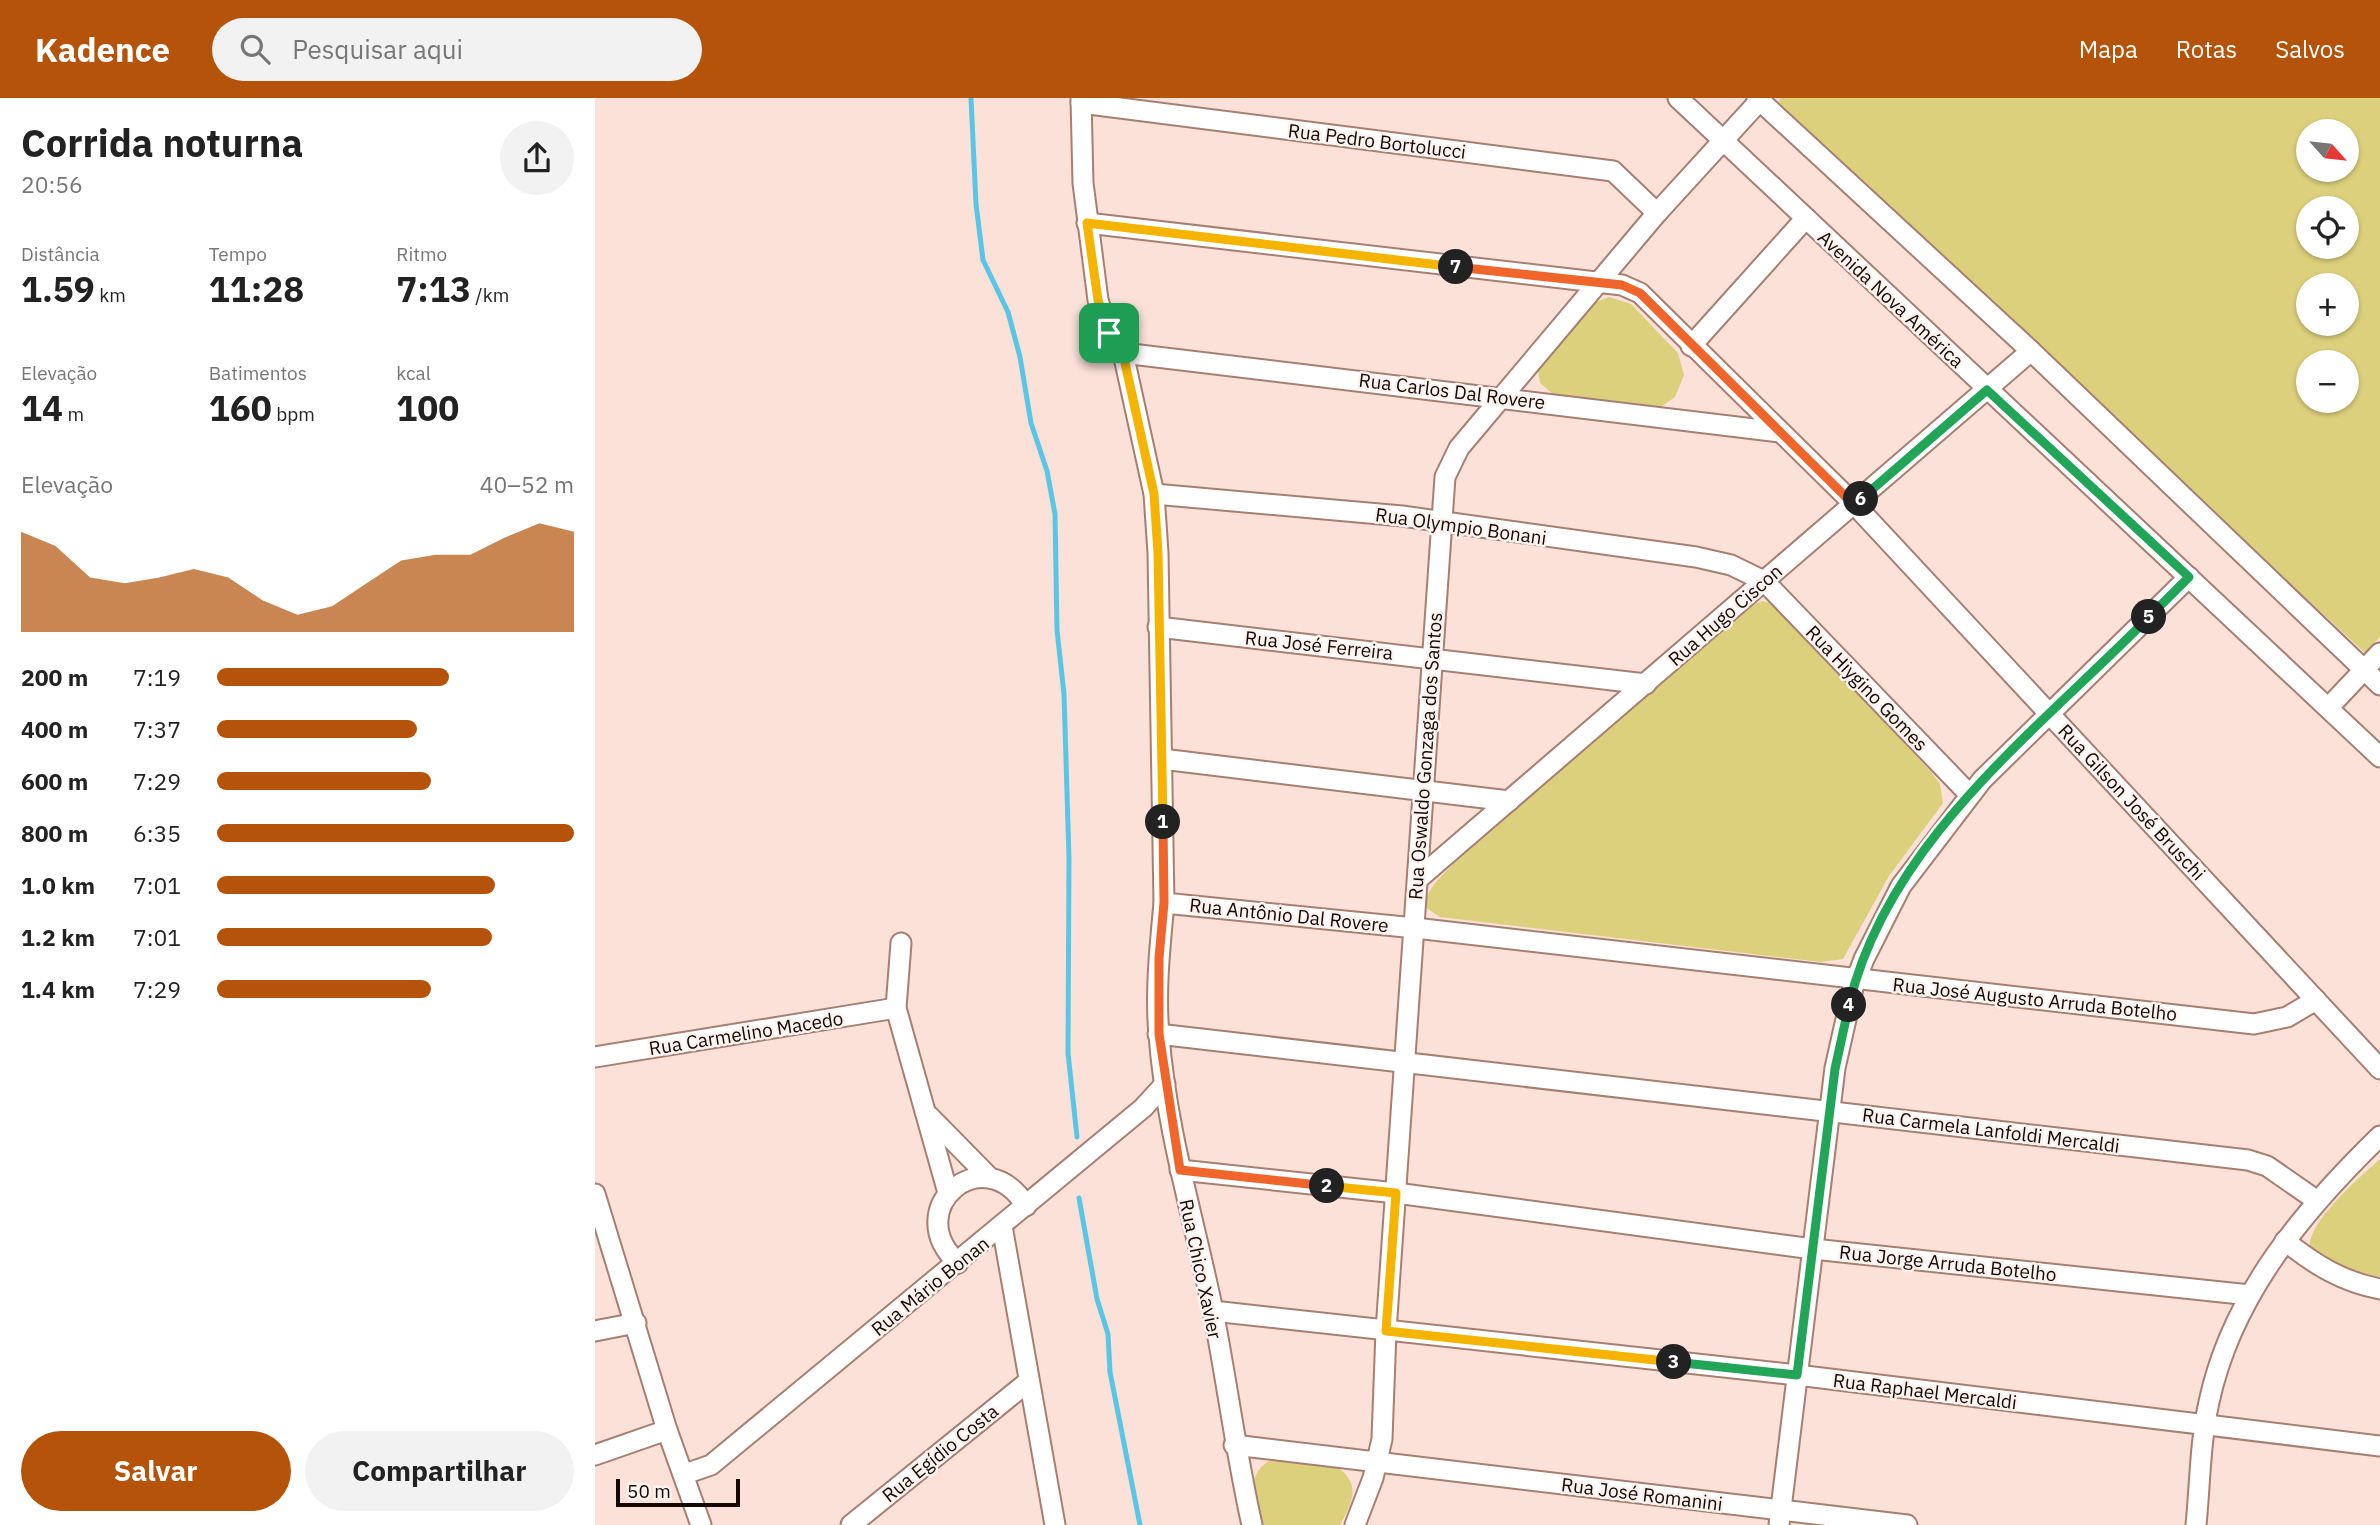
<!DOCTYPE html>
<html lang="pt">
<meta charset="utf-8">
<style>
:root{--surface:#fff;--page:#f2f2f2;--text:#222;--muted:#767676;--accent:#b45309}
body{margin:0;font-family:"IBM Plex Sans",sans-serif;background:var(--page);color:var(--text);height:100vh;display:flex;flex-direction:column;font-size:26px;white-space:nowrap}
*{box-sizing:border-box;margin:0}
p{font-size:23px;color:var(--muted)}
.icon{flex:none;width:38px;height:38px;fill:none;stroke:currentColor;stroke-width:2;stroke-linecap:round;stroke-linejoin:round}
.map{position:relative;flex:1;overflow:hidden}
.details{display:flex;flex-direction:column;background:var(--surface);width:595px}
.details>*{flex:none}
.needle{width:46px;rotate:117deg}
.controls{position:absolute;left:1701px;top:21px;display:grid;gap:14px}
.controls a{display:grid;place-items:center;width:63px;height:63px;border-radius:50%;background:var(--surface);box-shadow:0 2px 5px #0004;font-size:35px}
.scale{position:absolute;left:21px;bottom:18px;width:124px;box-sizing:border-box;padding-left:7px;border:4px solid #150804;border-top:0;font-size:19px;line-height:24px;white-space:nowrap;color:#150804;-webkit-text-stroke:5px #fcf3ef;paint-order:stroke}
.pin{position:absolute;display:grid;place-items:center;width:60px;height:60px;color:#fff;margin:-30px;border-radius:14px;box-shadow:0 4px 10px #0006}
.km{position:absolute;width:35px;height:35px;margin:-18px;border-radius:50%;background:#222;color:#fff;font-size:19px;line-height:35px;text-align:center}
.round{display:grid;place-items:center;flex:none;width:74px;height:74px;border-radius:37px;background:var(--page)}
.overview{display:flex;align-items:center;justify-content:space-between;height:119px;padding:0 21px}
h1{font-size:38px;font-weight:700;line-height:52px}
.stats{display:grid;grid-template-columns:repeat(3,1fr);gap:10px;height:119px;padding:7px 21px}
.stats div{display:grid;align-content:center}
.stats b{font-size:35px;font-weight:700}
.stats small{font-size:19px;font-weight:400}
.stats p{font-size:19px}
.chart{height:196px;padding:14px 21px}
.chart p{display:flex;justify-content:space-between}
.chart svg{width:100%;height:126px;margin-top:7px;fill:var(--accent);opacity:.7}
.button{display:flex;gap:14px;margin-top:auto;padding:14px 21px}
.button a{flex:1;height:80px;border-radius:42px;background:var(--accent);color:#fff;font-size:28px;font-weight:700;line-height:80px;text-align:center}
.button a+a{background:var(--page);color:var(--text)}
ul{padding:0 21px;list-style:none;font-size:23px}
li{display:grid;grid-template-columns:112px 84px 1fr;align-items:center;height:52px}
li i{height:18px;border-radius:9px;background:var(--accent)}
header{display:flex;align-items:center;gap:42px;box-sizing:border-box;height:98px;padding:0 35px;background:var(--accent);color:#fff}
header strong{font-size:33px}
nav{display:flex;gap:38px;margin-inline-start:auto;font-size:24px}
.search{width:490px;height:63px;background:var(--page);display:flex;align-items:center;gap:18px;box-sizing:border-box;padding:0 24px;border-radius:38px;color:var(--muted);font-size:26px}
main{display:flex;flex:1;min-height:0}
.map>svg:first-child{display:block}
</style>
<header>
<strong>Kadence</strong>
<div class="search"><svg class="icon" aria-label="search" viewBox="0 0 24 24"><circle cx="10" cy="10" r="6"/><path d="M15 15l6 6"/></svg>Pesquisar aqui</div>
<nav><a>Mapa</a><a>Rotas</a><a>Salvos</a></nav>
</header>
<main>
<section class="details">
<div class="overview"><div><h1>Corrida noturna</h1><p>20:56</p></div><a class="round"><svg class="icon" aria-label="share" viewBox="0 0 24 24"><path d="M12 15V3M7 8l5-5 5 5M5 13v7h14v-7"/></svg></a></div>
<div class="stats">
<div><p>Distância</p><b>1.59<small> km</small></b></div>
<div><p>Tempo</p><b>11:28</b></div>
<div><p>Ritmo</p><b>7:13<small> /km</small></b></div>
</div>
<div class="stats">
<div><p>Elevação</p><b>14<small> m</small></b></div>
<div><p>Batimentos</p><b>160<small> bpm</small></b></div>
<div><p>kcal</p><b>100</b></div>
</div>
<div class="chart"><p><span>Elevação</span>40–52 m</p>
<svg viewBox="0 0 160 44" preserveAspectRatio="none"><path d="M0 44V9L10 14L20 25L30 27L40 25L50 22L60 25L70 33L80 38L90 35L100 27L110 19L120 17L130 17L140 11L150 6L160 9V44z"/></svg>
</div>
<ul>
<li><b>200 m</b>7:19<i style="width:65%"></i></li>
<li><b>400 m</b>7:37<i style="width:56%"></i></li>
<li><b>600 m</b>7:29<i style="width:60%"></i></li>
<li><b>800 m</b>6:35<i style="width:100%"></i></li>
<li><b>1.0 km</b>7:01<i style="width:78%"></i></li>
<li><b>1.2 km</b>7:01<i style="width:77%"></i></li>
<li><b>1.4 km</b>7:29<i style="width:60%"></i></li>
</ul>
<div class="button"><a>Salvar</a><a>Compartilhar</a></div>
</section>
<div class="map">
<svg width="1785" height="1427" viewBox="0 0 1785 1427">
<rect width="100%" height="100%" fill="#fbe1d8"/>
<!-- green -->
<g fill="#ddd07c" fill-rule="evenodd">
<path d="M1186,0H1785V539L1770,555L1481,287L1183,4ZM1713,33H1752V72H1713ZM1713,110H1752V149H1713ZM1713,187H1752V226H1713ZM1713,264H1752V303H1713Z"/>
<polygon points="1014,199 1036,206 1083,255 1089,277 1080,299 1066,309 1048,311 958,296 945,285 943,272 948,262 1001,204"/>
<path d="M1168,503L1182,508L1337,675L1345,686L1348,705L1294,778L1248,861L1226,864L845,819L830,809C831,791 845,780 856,768L1156,507Z"/>
<path d="M1785,1061V1179C1759,1173 1735,1166 1715,1148C1713,1124 1767,1077 1785,1061Z"/>
<path d="M678,1361L742,1369C767,1386 757,1405 745,1427H664C659,1402 649,1374 678,1361Z"/>
</g>
<g fill="none" stroke-linecap="round" stroke-linejoin="round">
<!-- stream -->
<g stroke="#59c6e6" stroke-width="5">
<polyline points="376,0 381,106 388,162 413,214 425,259 436,325 452,373 460,416 462,532 469,596 474,760 473,955 482,1039"/>
<polyline points="484,1100 502,1201 513,1236 515,1274 545,1427"/>
</g>
<defs>
<g id="minor">
<path d="M486,0L488,85L503,202L514,235L528,255L559,396L563,455L569,805C565,848 560,893 564,937C571,1031 599,1121 618,1213C632,1284 641,1356 657,1427"/>
<polyline points="1083,0 1785,659"/>
<polyline points="1162,0 1436,253 1785,587"/>
<polyline points="486,5 1018,73 1062,115"/>
<polyline points="492,125 1027,187 1045,195 1260,407 1785,971"/>
<polyline points="1096,248 1211,120"/>
<polyline points="528,255 1185,334"/>
<polyline points="559,396 807,418 1101,459 1136,467 1169,483 1375,697"/>
<polyline points="563,529 1051,586"/>
<polyline points="1734,609 1785,555"/>
<polyline points="567,661 914,703"/>
<polyline points="823,781 1436,253"/>
<polyline points="569,805 820,830 1659,926 1692,919 1721,902"/>
<polyline points="306,845 301,910 353,1095"/>
<polyline points="563,936 1653,1062 1672,1068 1721,1102"/>
<polyline points="0,959 301,910"/>
<polyline points="334,1018 395,1080"/>
<polyline points="585,1072 801,1095 1218,1151 1655,1197"/>
<polyline points="0,1096 72,1332 106,1427"/>
<polyline points="407,1128 460,1427"/>
<path d="M1690,1143C1720,1167 1748,1184 1785,1191"/>
<path d="M363,1165C304,1111 389,1039 431,1108"/>
<polyline points="618,1213 1202,1277 1785,1348"/>
<polyline points="0,1233 41,1225"/>
<polyline points="639,1347 1312,1427"/>
<polyline points="0,1357 72,1332"/>
<polyline points="90,1376 116,1367 548,1010 570,986"/>
<polyline points="256,1427 434,1283"/>
<polyline points="760,1427 778,1380 787,1341 791,1233 850,379 864,350 1062,115 1167,0"/>
<polyline points="1184,1427 1240,970 1258,890 1269,861 1306,788 1387,682 1594,479"/>
<path d="M1601,1427C1605,1387 1605,1344 1614,1304C1637,1197 1708,1113 1785,1038"/>
</g>
</defs>
<!-- minor casing -->
<use href="#minor" stroke="#a67f72" stroke-width="23"/>
<!-- minor -->
<use href="#minor" stroke="#fff" stroke-width="19"/>
</g>
<g fill="none" stroke-linecap="round" stroke-linejoin="round">
<defs>
<polyline id="split-1" points="514,235 528,256 559,396 563,455 568,724"/>
<polyline id="split-2" points="568,724 569,805 564,860 564,936 585,1072 732,1088"/>
<polyline id="split-3" points="732,1088 801,1095 791,1233 1079,1264"/>
<polyline id="split-4" points="1079,1264 1202,1277 1240,971 1254,907"/>
<path id="split-5" d="M1254,907C1293,743 1442,633 1554,519"/>
<polyline id="split-6" points="1266,401 1392,292 1594,479 1554,519"/>
<polyline id="split-7" points="861,169 1027,187 1045,195 1259,407 1266,401"/>
<polyline id="split-8" points="514,235 503,202 492,125 861,169"/>
</defs>
<!-- split-1 casing -->
<use href="#split-1" stroke="#fff" stroke-width="14"/>
<!-- split-2 casing -->
<use href="#split-2" stroke="#fff" stroke-width="14"/>
<!-- split-3 casing -->
<use href="#split-3" stroke="#fff" stroke-width="14"/>
<!-- split-4 casing -->
<use href="#split-4" stroke="#fff" stroke-width="14"/>
<!-- split-5 casing -->
<use href="#split-5" stroke="#fff" stroke-width="14"/>
<!-- split-6 casing -->
<use href="#split-6" stroke="#fff" stroke-width="14"/>
<!-- split-7 casing -->
<use href="#split-7" stroke="#fff" stroke-width="14"/>
<!-- split-8 casing -->
<use href="#split-8" stroke="#fff" stroke-width="14"/>
<!-- split-1 -->
<use href="#split-1" stroke="#f5b400" stroke-width="9"/>
<!-- split-2 -->
<use href="#split-2" stroke="#f0652b" stroke-width="9"/>
<!-- split-3 -->
<use href="#split-3" stroke="#f5b400" stroke-width="9"/>
<!-- split-4 -->
<use href="#split-4" stroke="#22a559" stroke-width="9"/>
<!-- split-5 -->
<use href="#split-5" stroke="#22a559" stroke-width="9"/>
<!-- split-6 -->
<use href="#split-6" stroke="#22a559" stroke-width="9"/>
<!-- split-7 -->
<use href="#split-7" stroke="#f0652b" stroke-width="9"/>
<!-- split-8 -->
<use href="#split-8" stroke="#f5b400" stroke-width="9"/>
</g>
<g text-anchor="middle" dominant-baseline="central" stroke-width="5" stroke-linejoin="round" paint-order="stroke">
<!-- street labels -->
<g font-size="19" fill="#150804" stroke="#fcf3ef">
<text transform="translate(782 43) rotate(7)">Rua Pedro Bortolucci</text>
<text transform="translate(1296 201) rotate(43)">Avenida Nova América</text>
<text transform="translate(857 293) rotate(7)">Rua Carlos Dal Rovere</text>
<text transform="translate(866 428) rotate(8)">Rua Olympio Bonani</text>
<text transform="translate(1130 517) rotate(-41)">Rua Hugo Ciscon</text>
<text transform="translate(724 547) rotate(6)">Rua José Ferreira</text>
<text transform="translate(1272 590) rotate(46)">Rua Hiygino Gomes</text>
<text transform="translate(830 658) rotate(-86)">Rua Oswaldo Gonzaga dos Santos</text>
<text transform="translate(1537 704) rotate(47)">Rua Gilson José Bruschi</text>
<text transform="translate(694 817) rotate(6)">Rua Antônio Dal Rovere</text>
<text transform="translate(1440 901) rotate(6)">Rua José Augusto Arruda Botelho</text>
<text transform="translate(151 935) rotate(-9)">Rua Carmelino Macedo</text>
<text transform="translate(1396 1032) rotate(7)">Rua Carmela Lanfoldi Mercaldi</text>
<text transform="translate(1353 1165) rotate(6)">Rua Jorge Arruda Botelho</text>
<text transform="translate(606 1171) rotate(78)">Rua Chico Xavier</text>
<text transform="translate(335 1188) rotate(-39)">Rua Mário Bonan</text>
<text transform="translate(1330 1293) rotate(7)">Rua Raphael Mercaldi</text>
<text transform="translate(345 1355) rotate(-39)">Rua Egídio Costa</text>
<text transform="translate(1047 1396) rotate(7)">Rua José Romanini</text>
</g>
</g>
</svg>
<div class="controls">
<a><svg class="needle" viewBox="-14 -14 28 28"><path d="M0-13l5 13h-10z" fill="#e53935"/><path d="M0 13l5-13h-10z" fill="#767676"/></svg></a>
<a><svg class="icon" aria-label="locate" viewBox="0 0 24 24"><circle cx="12" cy="12" r="6"/><path d="M12 2v4M12 18v4M2 12h4M18 12h4"/></svg></a>
<a>+</a>
<a>−</a>
</div>
<div class="scale">50 m</div>
<div class="pin" style="left:514px;top:235px;background:#1e9e55"><svg class="icon" aria-label="arrive" viewBox="0 0 24 24"><path d="M6 21V4h12l-3 4 3 4H6"/></svg></div>
<b class="km" style="left:568px;top:724px">1</b>
<b class="km" style="left:732px;top:1088px">2</b>
<b class="km" style="left:1079px;top:1264px">3</b>
<b class="km" style="left:1254px;top:907px">4</b>
<b class="km" style="left:1554px;top:519px">5</b>
<b class="km" style="left:1266px;top:401px">6</b>
<b class="km" style="left:861px;top:169px">7</b>
</div>
</main>
